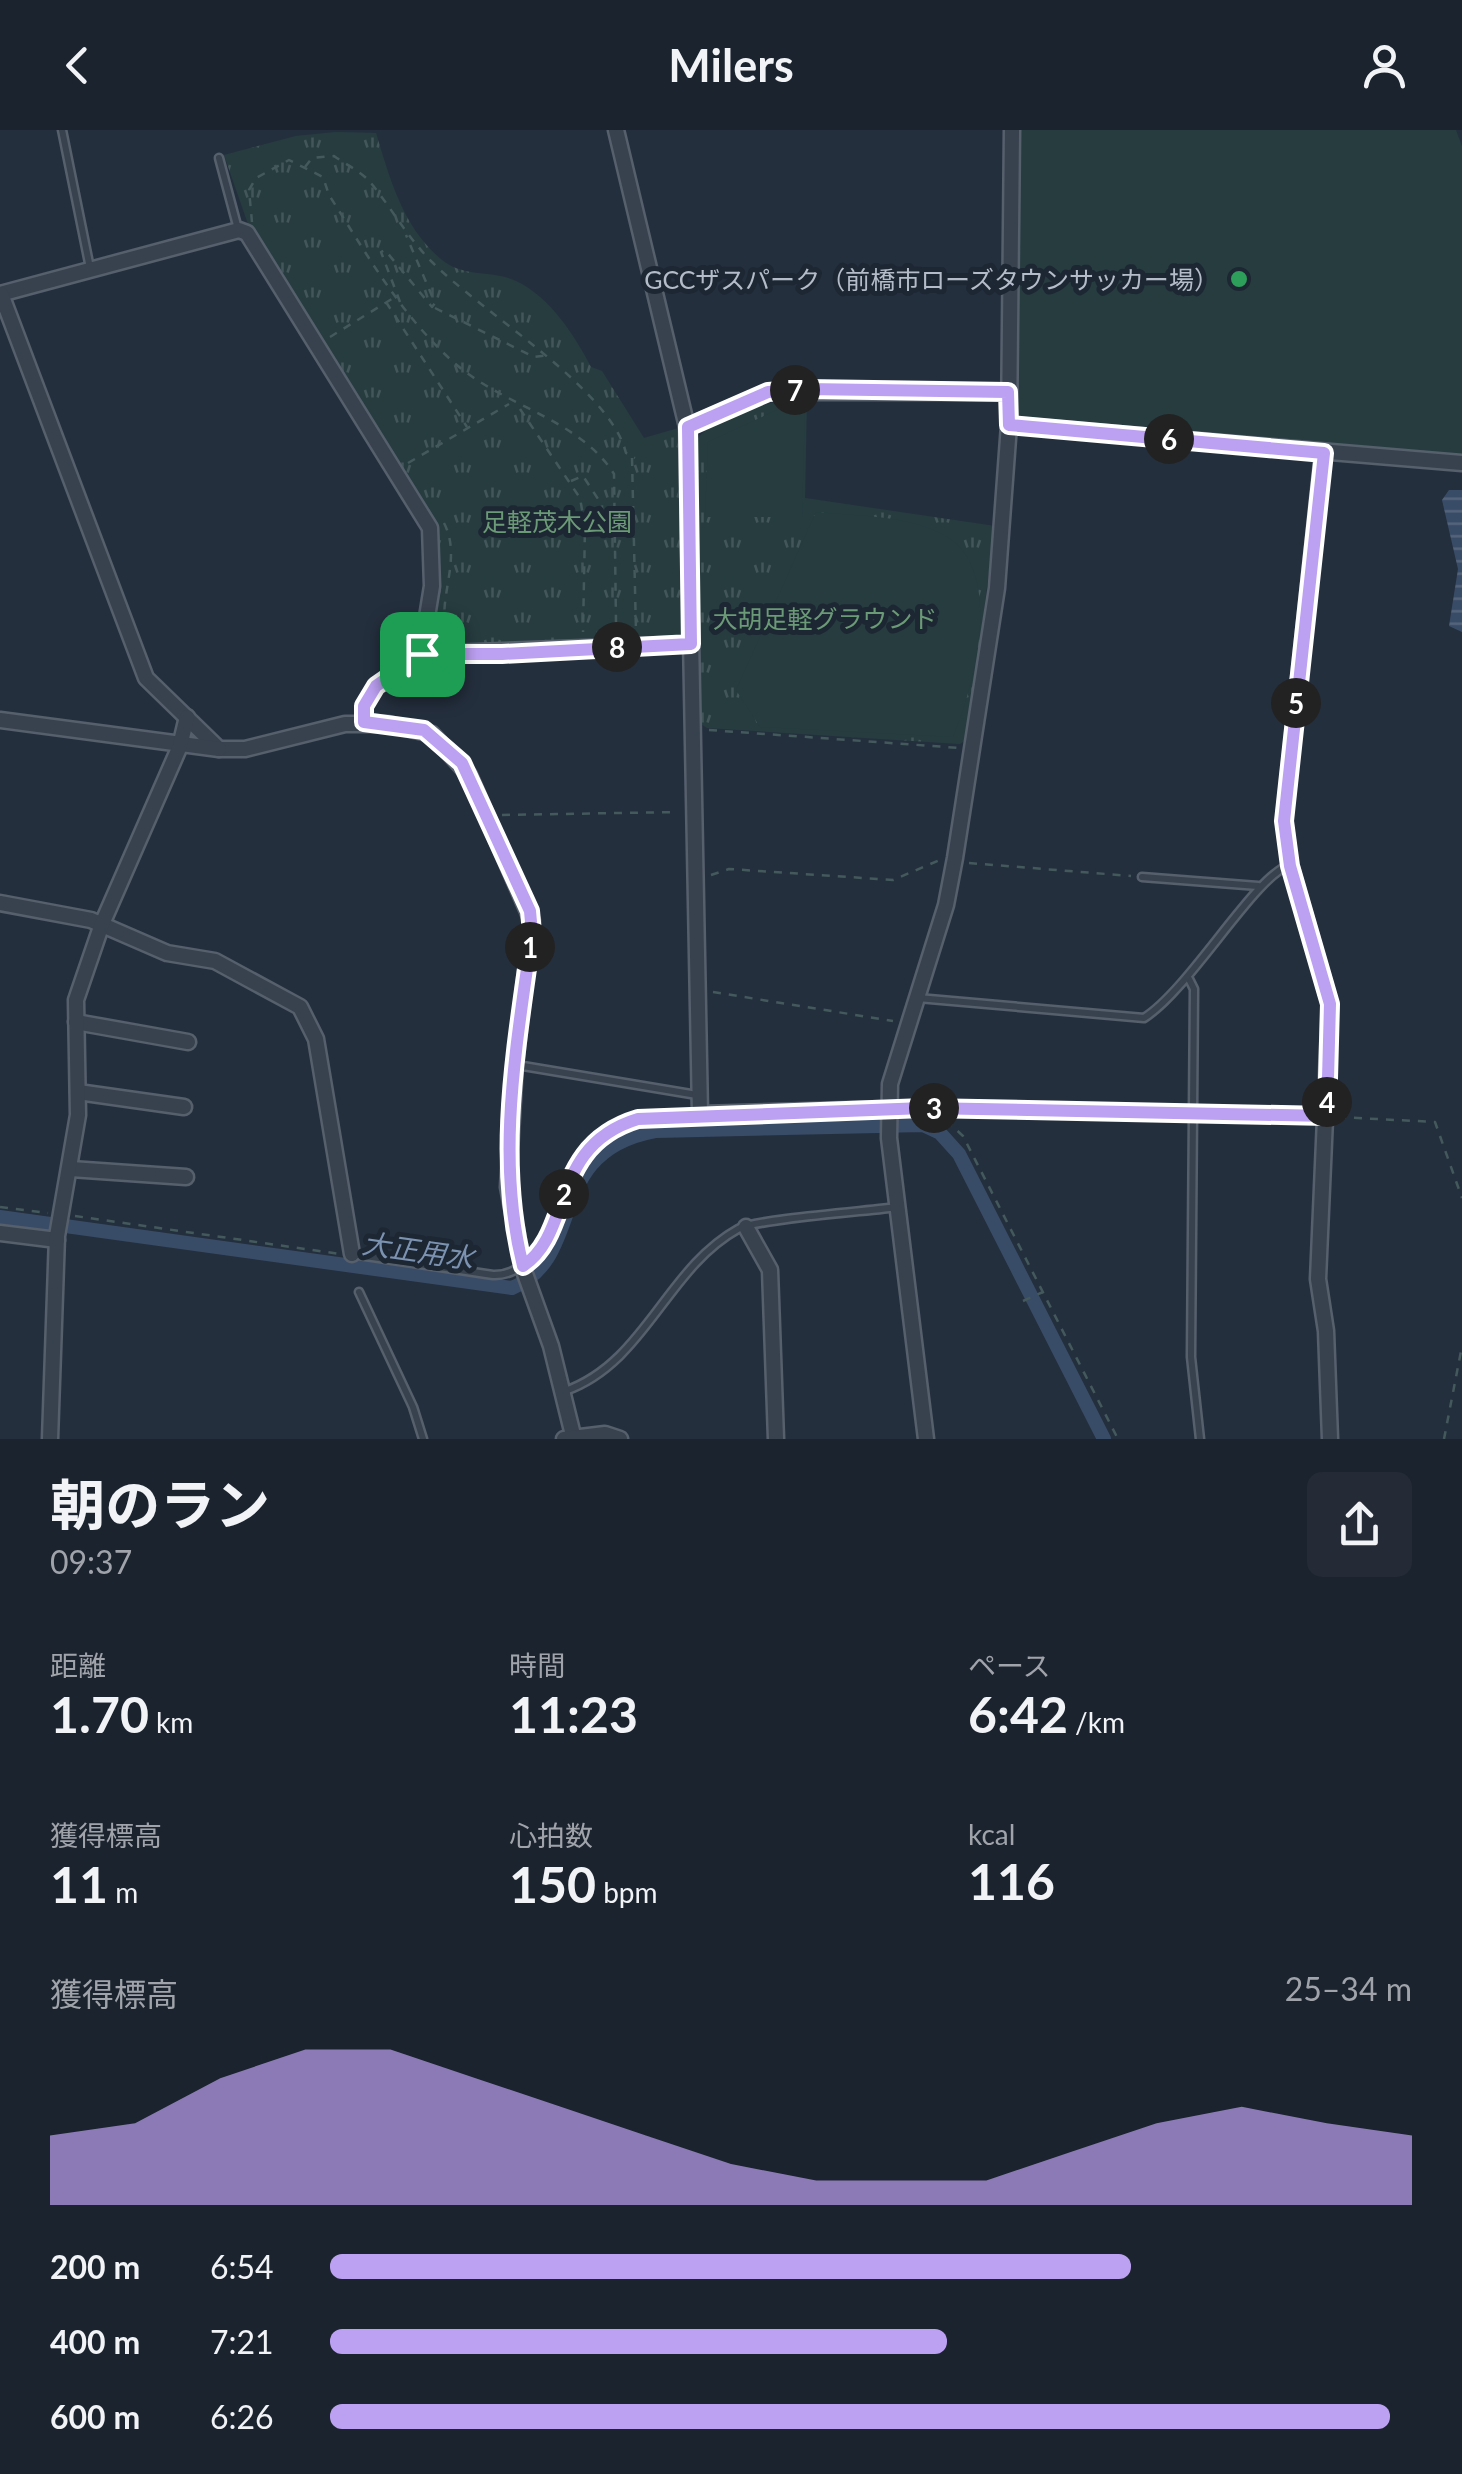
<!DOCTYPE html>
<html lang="ja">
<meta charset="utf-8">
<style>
:root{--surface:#1b232e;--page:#242b36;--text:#f1f3f6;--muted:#a0a4aa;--accent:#bca0f2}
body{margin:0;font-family:Lato,"Noto Sans JP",sans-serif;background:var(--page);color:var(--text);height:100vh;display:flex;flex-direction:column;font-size:38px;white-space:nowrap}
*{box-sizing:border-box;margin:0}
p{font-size:32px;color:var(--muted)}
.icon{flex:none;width:55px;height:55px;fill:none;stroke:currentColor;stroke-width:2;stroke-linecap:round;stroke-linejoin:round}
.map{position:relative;height:1309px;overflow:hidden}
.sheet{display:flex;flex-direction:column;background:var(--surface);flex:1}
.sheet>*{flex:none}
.pin{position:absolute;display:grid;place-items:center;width:85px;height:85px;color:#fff;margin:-42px;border-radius:20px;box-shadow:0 5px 15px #0006}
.km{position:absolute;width:50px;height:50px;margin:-25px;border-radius:50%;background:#222;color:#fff;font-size:28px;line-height:50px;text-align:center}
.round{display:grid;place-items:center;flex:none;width:105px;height:105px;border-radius:15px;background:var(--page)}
.overview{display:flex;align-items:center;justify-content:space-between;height:170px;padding:0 50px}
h1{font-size:55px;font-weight:700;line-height:75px}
.metrics{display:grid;grid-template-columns:repeat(3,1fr);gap:15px;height:170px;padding:10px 50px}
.metrics div{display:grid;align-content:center}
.metrics b{font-size:50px;font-weight:700}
.metrics small{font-size:28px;font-weight:400}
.metrics p{font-size:28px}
.chart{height:280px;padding:20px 50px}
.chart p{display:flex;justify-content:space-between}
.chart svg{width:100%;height:180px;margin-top:10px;fill:var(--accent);opacity:.7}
ul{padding:0 50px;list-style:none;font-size:32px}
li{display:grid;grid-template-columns:160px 120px 1fr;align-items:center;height:75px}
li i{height:25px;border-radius:12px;background:var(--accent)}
header{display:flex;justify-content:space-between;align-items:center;height:130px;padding:0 50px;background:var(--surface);font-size:45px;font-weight:700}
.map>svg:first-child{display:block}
</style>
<header><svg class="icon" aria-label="back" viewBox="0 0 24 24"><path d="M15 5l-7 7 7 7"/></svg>Milers<svg class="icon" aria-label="person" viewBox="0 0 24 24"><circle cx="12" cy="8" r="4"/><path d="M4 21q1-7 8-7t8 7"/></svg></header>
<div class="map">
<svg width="1462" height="1309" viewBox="0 0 1462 1309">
<defs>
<pattern id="grass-tufts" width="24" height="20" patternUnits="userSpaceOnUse" patternTransform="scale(2.5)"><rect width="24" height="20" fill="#263c3f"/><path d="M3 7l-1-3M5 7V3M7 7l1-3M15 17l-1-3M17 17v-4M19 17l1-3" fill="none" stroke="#435659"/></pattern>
<pattern id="water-rules" width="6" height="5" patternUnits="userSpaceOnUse" patternTransform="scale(2.5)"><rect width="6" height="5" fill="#394c67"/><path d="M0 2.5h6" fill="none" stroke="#53647b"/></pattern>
</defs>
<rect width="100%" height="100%" fill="#242f3e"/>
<!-- grass -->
<g fill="url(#grass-tufts)">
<path d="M336,2L376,3C390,49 403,98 442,130C464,148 493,140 516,151C550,167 575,206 591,237L602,241L644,308L682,297L687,511L430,519L437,452L435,396L248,94L224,25L296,6Z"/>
<path d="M807,266L805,368L995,396L967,609L960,614L707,598L701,594L696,312C707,287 780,269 807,266Z"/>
</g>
<!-- pitch -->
<g fill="#263c3f">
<polygon points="1018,0 1456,0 1462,16 1462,327 1022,291 1015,283"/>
<polygon points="781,278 805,278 802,387 705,387 708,312"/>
<path d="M816,382C855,386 902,385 938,402C1008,432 975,554 953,607L760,597L736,560Z"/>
</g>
<!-- water -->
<polygon fill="url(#water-rules)" points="1449,360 1462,360 1462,502 1449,496 1458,439 1442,370"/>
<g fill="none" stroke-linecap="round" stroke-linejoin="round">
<!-- canal -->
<path stroke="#394c67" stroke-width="14" d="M0,1087L512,1158C588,1126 542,1022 655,1001L923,995L940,1003L959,1024L1104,1309"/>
<defs>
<g id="service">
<polyline points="62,0 90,138"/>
<polyline points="219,28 238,99"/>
<path d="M364,591C363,558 393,540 420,525"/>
<polyline points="1142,747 1258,756"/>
<polyline points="1189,849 1194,859 1191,1227 1200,1309"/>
<path d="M918,868L1144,888C1190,859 1256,744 1290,735"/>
<polyline points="517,935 697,965"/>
<polyline points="890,979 1323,986"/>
<path d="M352,1124L493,1145C556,1147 560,1028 615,997C640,983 671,986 699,984"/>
<polyline points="359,1162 413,1277 423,1309"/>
<path d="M565,1261C645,1233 666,1139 738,1099C756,1089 869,1081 898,1077"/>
</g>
<g id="minor">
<polyline points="616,0 687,297 700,984 889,979"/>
<polyline points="0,164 239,100 247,103 430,398 432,456 421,524 691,514"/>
<polyline points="1,164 146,548 219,619 245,619 345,594 388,594 432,604 469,645 532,791 515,934 508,1057 524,1141 551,1216 574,1309"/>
<polyline points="1009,295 1462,333"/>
<polyline points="687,297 768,262 1008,262"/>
<polyline points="1323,323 1284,691 1290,735 1330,874 1318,1149 1326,1201 1330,1309"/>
<polyline points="0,590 219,619"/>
<polyline points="0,773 91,790 167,823 215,831 300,877 316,909 352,1124"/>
<polyline points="76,892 188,912"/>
<polyline points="78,962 184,977"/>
<polyline points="71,1039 186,1047"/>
<polyline points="746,1097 770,1140 776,1309"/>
<polyline points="0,1103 57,1110"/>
<polyline points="50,1309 57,1106 78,985 76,870 102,794 180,616 187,587"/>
<polyline points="564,1309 605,1304 620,1309"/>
<polyline points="926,1309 889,1008 890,954 946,775 955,728 997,458 1009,295 1012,0"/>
</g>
</defs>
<!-- service casing -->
<use href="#service" stroke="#565f6c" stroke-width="11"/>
<!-- minor casing -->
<use href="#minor" stroke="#565f6c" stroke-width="19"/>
<!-- path -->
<g stroke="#44595c" stroke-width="2.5" stroke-dasharray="8 8" stroke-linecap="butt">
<path d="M305,37L312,28L334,26C345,34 362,42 371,53C392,79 408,108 432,132C481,182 610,258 626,323L635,328"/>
<path d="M252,92L249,60L256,48L289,30L323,47L329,65C368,126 403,189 458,236C507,277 580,290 614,344L616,493L608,502H596"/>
<polyline points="386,172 467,297"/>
<polyline points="400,172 381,122 385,120 432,177 435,173 406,105"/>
<polyline points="435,178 534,227 550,225"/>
<polyline points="330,207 395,167"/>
<polyline points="520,279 580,368 585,397 583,502"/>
<polyline points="632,328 636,502"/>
<polyline points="408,333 509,274"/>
<polyline points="571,351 583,346 602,375 603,402 636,403"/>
<path d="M444,393C463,430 436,469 447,505L459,508"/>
<polyline points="724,485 725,481"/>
<polyline points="709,600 960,618"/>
<polyline points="502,685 678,682"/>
<polyline points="969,733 1131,746"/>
<polyline points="711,745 729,739 893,750 942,729"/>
<polyline points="713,862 893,891"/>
<polyline points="1338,987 1435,992 1462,1068"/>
<polyline points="946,990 963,1006 1118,1309"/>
<polyline points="0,1077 48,1083"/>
<polyline points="75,1086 340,1124"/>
<polyline points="1023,1171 1043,1162"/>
<polyline points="1444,1309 1462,1216"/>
</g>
<!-- service -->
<use href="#service" stroke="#38414e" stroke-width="6"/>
<!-- minor -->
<use href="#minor" stroke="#38414e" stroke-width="14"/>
</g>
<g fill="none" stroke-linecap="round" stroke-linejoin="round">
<defs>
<path id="route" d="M806,259L1008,262L1009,295L1324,323L1284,691L1290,736L1330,874L1327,986L924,978L638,989C549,1016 574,1102 523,1136C495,1026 517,914 532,803L530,781L462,633L424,600L364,592V576L376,556L422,524H502L691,514L688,297L768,262Z"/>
</defs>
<!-- route casing -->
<use href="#route" stroke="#fff" stroke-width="20"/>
<!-- route -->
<use href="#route" stroke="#bca0f2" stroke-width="12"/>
</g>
<!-- markers -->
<circle fill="#2e9e5b" stroke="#1d2633" stroke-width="4" cx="1239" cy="149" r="10"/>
<g text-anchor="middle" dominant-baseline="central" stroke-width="10" stroke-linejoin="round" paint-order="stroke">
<!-- poi labels -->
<g font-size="25" fill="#b4bcc9" stroke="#1d2633" text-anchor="end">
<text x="1219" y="149">GCCザスパーク（前橋市ローズタウンサッカー場）</text>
</g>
<!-- park labels -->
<g font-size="25" fill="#6b9a76" stroke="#1d2633">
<text x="557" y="391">足軽茂木公園</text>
<text x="825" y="488">大胡足軽グラウンド</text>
</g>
<!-- water labels -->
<g font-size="28" font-style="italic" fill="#7c92b1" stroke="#1d2633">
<text transform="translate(418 1120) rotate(8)">大正用水</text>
</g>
</g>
</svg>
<div class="pin" style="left:422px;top:524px;background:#1e9e55"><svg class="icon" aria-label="arrive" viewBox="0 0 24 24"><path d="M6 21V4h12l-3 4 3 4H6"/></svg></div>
<b class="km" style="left:530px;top:817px">1</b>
<b class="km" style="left:564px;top:1064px">2</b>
<b class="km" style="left:934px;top:978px">3</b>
<b class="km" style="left:1327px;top:972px">4</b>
<b class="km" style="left:1296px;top:573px">5</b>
<b class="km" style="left:1169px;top:309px">6</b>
<b class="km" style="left:795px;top:260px">7</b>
<b class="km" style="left:617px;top:517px">8</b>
</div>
<section class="sheet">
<div class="overview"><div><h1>朝のラン</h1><p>09:37</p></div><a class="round"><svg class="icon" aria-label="share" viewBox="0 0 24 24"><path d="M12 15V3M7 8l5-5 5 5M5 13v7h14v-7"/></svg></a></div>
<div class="metrics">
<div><p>距離</p><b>1.70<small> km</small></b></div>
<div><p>時間</p><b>11:23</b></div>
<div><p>ペース</p><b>6:42<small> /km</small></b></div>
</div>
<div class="metrics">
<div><p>獲得標高</p><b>11<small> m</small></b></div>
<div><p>心拍数</p><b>150<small> bpm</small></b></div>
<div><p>kcal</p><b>116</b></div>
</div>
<div class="chart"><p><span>獲得標高</span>25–34 m</p>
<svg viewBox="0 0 160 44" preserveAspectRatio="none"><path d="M0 44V27L10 24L20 13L30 6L40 6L50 13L60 20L70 27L80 34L90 38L100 38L110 38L120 31L130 24L140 20L150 24L160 27V44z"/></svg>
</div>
<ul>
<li><b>200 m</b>6:54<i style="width:74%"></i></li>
<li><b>400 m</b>7:21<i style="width:57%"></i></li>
<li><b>600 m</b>6:26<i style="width:98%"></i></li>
</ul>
</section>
